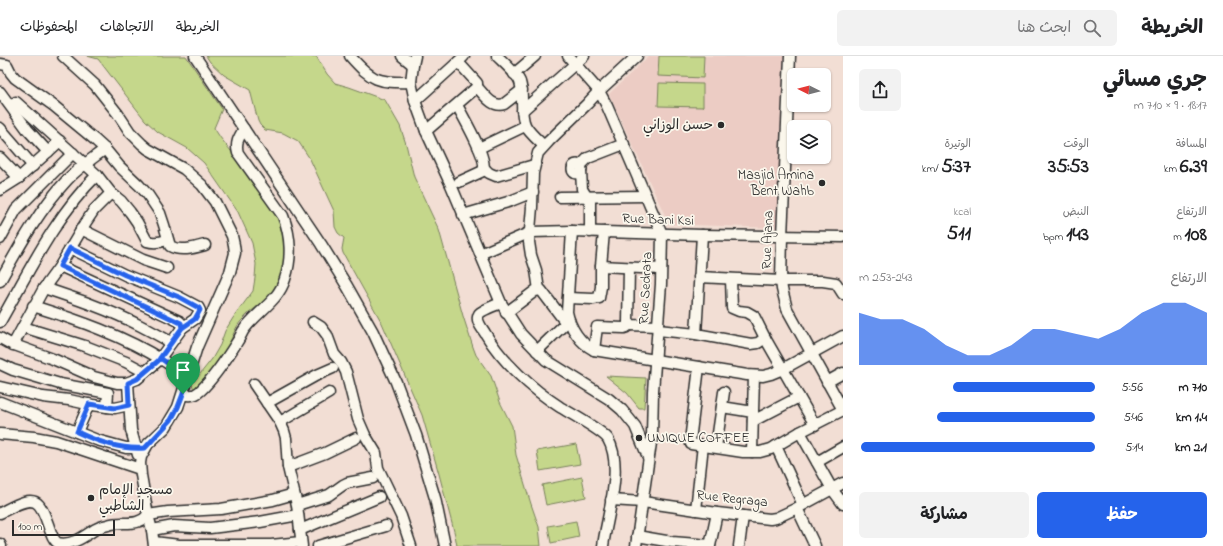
<!DOCTYPE html>
<html lang="ar">
<meta charset="utf-8">
<style>
:root{--surface:#fff;--page:#f2f2f2;--text:#202124;--muted:#757577;--line:#e0e0e0;--accent:#2563eb}
body{margin:0;font-family:"Indie Flower","Playpen Sans Arabic",sans-serif;background:var(--page);color:var(--text);direction:rtl;height:100vh;display:flex;flex-direction:column;font-size:15px;white-space:nowrap}
*{box-sizing:border-box;margin:0}
p{font-size:13px;color:var(--muted)}
.icon{flex:none;width:22px;height:22px;fill:none;stroke:currentColor;stroke-width:2;stroke-linecap:round;stroke-linejoin:round}
.map{position:relative;flex:1;overflow:hidden;direction:ltr}
.details{display:flex;flex-direction:column;background:var(--surface);width:380px}
.details>*{flex:none}
.needle{width:26px;rotate:276deg}
.tools{position:absolute;left:787px;top:12px;display:grid;gap:8px}
.tools a{display:grid;place-items:center;width:44px;height:44px;border-radius:6px;background:var(--surface);box-shadow:0 1px 3px #0004;font-size:20px}
.scale{position:absolute;left:12px;bottom:10px;width:103px;box-sizing:border-box;padding-left:4px;border:2px solid #2b2b2b;border-top:0;font-size:11px;line-height:14px;white-space:nowrap;color:#2b2b2b;-webkit-text-stroke:3px #fbf7ec;paint-order:stroke}
.pin{position:absolute;display:grid;place-items:center;width:34px;height:34px;color:#fff;margin:-41px -17px;border-radius:50% 50% 50% 0;rotate:-45deg;box-shadow:0 0 4px #0007}
.pin .icon{rotate:45deg}
.round{display:grid;place-items:center;flex:none;width:42px;height:42px;border-radius:6px;background:var(--page)}
.summary{display:flex;align-items:center;justify-content:space-between;height:68px;padding:0 16px}
h1{font-size:22px;font-weight:700;line-height:30px}
.figures{display:grid;grid-template-columns:repeat(3,1fr);gap:6px;height:68px;padding:4px 16px}
.figures div{display:grid;align-content:center}
.figures b{font-size:20px;font-weight:700}
.figures small{font-size:11px;font-weight:400}
.figures p{font-size:11px}
.chart{height:112px;padding:8px 16px}
.chart p{display:flex;justify-content:space-between}
.chart svg{width:100%;height:72px;margin-top:4px;fill:var(--accent);opacity:.7}
.cta{display:flex;gap:8px;margin-top:auto;padding:8px 16px}
.cta a{flex:1;height:46px;border-radius:6px;background:var(--accent);color:#fff;font-size:16px;font-weight:700;line-height:46px;text-align:center}
.cta a+a{background:var(--page);color:var(--text)}
ul{padding:0 16px;list-style:none;font-size:13px}
li{display:grid;grid-template-columns:64px 48px 1fr;align-items:center;height:30px}
li i{height:10px;border-radius:5px;background:var(--accent)}
header{display:flex;align-items:center;gap:24px;box-sizing:border-box;height:56px;padding:0 20px;background:var(--surface);border-bottom:1px solid var(--line)}
header strong{font-size:19px}
nav{display:flex;gap:22px;margin-inline-start:auto;font-size:14px}
.search{width:280px;height:36px;background:var(--page);display:flex;align-items:center;gap:10px;box-sizing:border-box;padding:0 14px;border-radius:6px;color:var(--muted);font-size:15px}
main{display:flex;flex:1;min-height:0}
.map>svg:first-child{display:block}
</style>
<header>
<strong>الخريطة</strong>
<div class="search"><svg class="icon" aria-label="search" viewBox="0 0 24 24"><circle cx="10" cy="10" r="6"/><path d="M15 15l6 6"/></svg>ابحث هنا</div>
<nav><a>الخريطة</a><a>الاتجاهات</a><a>المحفوظات</a></nav>
</header>
<main>
<section class="details">
<div class="summary"><div><h1>جري مسائي</h1><p>18:17 · 9 × 710 m</p></div><a class="round"><svg class="icon" aria-label="share" viewBox="0 0 24 24"><path d="M12 15V3M7 8l5-5 5 5M5 13v7h14v-7"/></svg></a></div>
<div class="figures">
<div><p>المسافة</p><b>6.39<small> km</small></b></div>
<div><p>الوقت</p><b>35:53</b></div>
<div><p>الوتيرة</p><b>5:37<small> /km</small></b></div>
</div>
<div class="figures">
<div><p>الارتفاع</p><b>108<small> m</small></b></div>
<div><p>النبض</p><b>143<small> bpm</small></b></div>
<div><p>kcal</p><b>511</b></div>
</div>
<div class="chart"><p><span>الارتفاع</span>243–253 m</p>
<svg viewBox="0 0 160 44" preserveAspectRatio="none"><path d="M0 44V12L10 16L20 16L30 22L40 32L50 38L60 38L70 32L80 22L90 22L100 25L110 28L120 22L130 12L140 6L150 6L160 12V44z"/></svg>
</div>
<ul>
<li><b>710 m</b>5:56<i style="width:60%"></i></li>
<li><b>1.4 km</b>5:46<i style="width:67%"></i></li>
<li><b>2.1 km</b>5:14<i style="width:99%"></i></li>
</ul>
<div class="cta"><a>حفظ</a><a>مشاركة</a></div>
</section>
<div class="map">
<svg width="843" height="490" viewBox="0 0 843 490">
<rect width="100%" height="100%" fill="#f2ded4"/>
<filter id="ink" filterUnits="userSpaceOnUse"><feTurbulence type="fractalNoise" baseFrequency=".025" numOctaves="2"/><feDisplacementMap in="SourceGraphic" scale="8" xChannelSelector="R" yChannelSelector="G"/><feConvolveMatrix kernelMatrix="1 2 1 2 8 2 1 2 1" color-interpolation-filters="sRGB"/></filter>
<g filter="url(#ink)">
<!-- built -->
<polygon fill="#ecccc4" points="649,0 785,0 779,172 669,168 609,38"/>
<!-- green -->
<g fill="#c5d78b" stroke="#78815b">
<path d="M87,0H186L222,53L214,72C222,86 233,96 242,109C249,119 255,129 262,139C267,146 272,152 276,159C287,181 288,218 271,238C263,248 250,254 242,264C234,272 232,284 226,294C217,308 205,321 194,334L192,328L212,303L220,289L225,275L233,262L253,235L255,222L256,208L252,187L238,156L204,107L187,92L158,76L145,64L98,3Z"/>
<polygon points="206,0 316,0 327,18 335,27 349,31 385,44 400,70 406,88 414,121 439,174 463,260 473,291 476,299 491,320 500,346 512,370 516,399 531,448 539,471 541,490 457,490 455,479 439,418 422,359 382,267 343,197 342,193 344,182 338,177 335,171 334,155 310,103 298,85 283,77 265,74 260,69 258,65 250,34 224,19 210,6"/>
<polygon points="659,0 704,0 703,22 658,20"/>
<polygon points="659,27 703,28 703,51 658,50"/>
<polygon points="606,320 646,322 644,352 639,352 627,337"/>
<polygon points="576,388 580,408 540,415 537,395"/>
<polygon points="582,421 586,441 546,449 542,429"/>
<polygon points="576,465 579,481 551,487 548,470"/>
</g>
<g fill="none" stroke-linecap="round" stroke-linejoin="round">
<defs>
<g id="minor">
<polyline points="63,0 95,29 118,58 130,76 142,88 148,93 184,113 202,129 215,146 232,180 234,189 235,197 230,216 197,291 178,351 166,371 148,388 141,401 140,407 141,419 148,459 152,474 154,490"/>
<polyline points="195,0 321,188 347,230 373,276 396,326 416,379 435,442 445,490"/>
<path d="M350,0C372,25 378,27 411,26"/>
<polyline points="402,0 413,9"/>
<polyline points="415,0 413,9 411,26 415,45 426,75 451,129 501,247 521,278 546,304 609,343 622,354 635,370 648,401"/>
<path d="M497,0C503,6 518,19 520,26C522,32 522,39 522,45C522,71 525,72 544,90"/>
<polyline points="568,0 599,35 607,50 662,178 661,228 653,335 652,380 636,490"/>
<polyline points="790,0 782,180 781,225 782,233 787,253 843,354"/>
<path d="M0,8L7,9L11,17L15,22L54,50L94,83L105,93L119,110L139,129L148,139L160,157L164,169L170,190C180,196 194,192 205,189"/>
<polyline points="514,18 535,0"/>
<path d="M477,31C484,38 492,52 504,48L522,34"/>
<polyline points="0,36 27,73 48,96"/>
<polyline points="415,45 458,6 464,0"/>
<path d="M16,46L97,119L111,137L121,145L130,156L137,166L147,185C153,187 161,186 167,184"/>
<path d="M457,49C463,61 489,104 483,115L459,126"/>
<polyline points="522,55 584,0"/>
<polyline points="0,72 33,110"/>
<polyline points="426,75 477,31 477,27 458,6"/>
<polyline points="479,92 525,70"/>
<polyline points="0,102 19,122"/>
<circle cx="577" cy="113" r="4.5"/>
<polyline points="580,110 588,102 624,88"/>
<polyline points="484,112 489,117 496,120 534,109"/>
<polyline points="581,115 582,133 590,146 590,176"/>
<polyline points="0,134 19,122 60,85"/>
<polyline points="560,141 646,140"/>
<polyline points="463,159 508,146 533,136"/>
<polyline points="81,173 143,204 167,212"/>
<path d="M572,175L567,256C570,272 580,287 594,294L747,319L763,320L771,318L783,313L843,280"/>
<polyline points="0,183 16,154 73,97"/>
<polyline points="480,198 531,176 572,175 702,179 843,181"/>
<polyline points="60,210 179,265 181,267 182,272"/>
<polyline points="601,210 661,213"/>
<polyline points="699,221 781,225 823,225 836,227 843,238"/>
<polyline points="731,223 732,252 739,255 747,256 754,260 765,282 815,369"/>
<path d="M0,225C20,189 39,154 67,124C78,112 92,103 105,93"/>
<path d="M44,232C77,243 110,254 141,270C151,275 161,281 171,286"/>
<polyline points="539,234 536,214 531,199 529,186 532,151 533,117 538,97 549,85 587,48 599,35 637,0"/>
<polyline points="568,242 593,243 599,242 601,231 601,210 604,176"/>
<path d="M501,247C496,249 482,254 479,258C475,264 482,272 485,277C502,306 532,333 560,351C570,357 603,375 608,383C624,411 607,459 603,490"/>
<path d="M33,250C78,264 124,280 164,305C172,310 180,315 187,321"/>
<polyline points="506,257 535,235 541,234 566,267"/>
<path d="M0,266C28,217 56,159 97,119"/>
<polyline points="313,266 321,271 327,279 334,298 341,306 346,316 358,363 365,379 376,397 378,412 401,460 411,490"/>
<polyline points="628,269 658,270"/>
<polyline points="23,271 85,290 126,306 145,316"/>
<polyline points="658,274 696,278 751,288 758,287 765,282"/>
<polyline points="696,278 702,179"/>
<polyline points="0,282 9,287 53,303 94,321 117,327 126,327 137,323 158,305 182,272 195,263 200,255 198,251 179,241 125,219 70,192"/>
<polyline points="13,289 44,232 60,210 86,166 94,154 111,137"/>
<polyline points="594,294 597,271 624,272 627,271 628,267 629,212"/>
<polyline points="537,295 569,264"/>
<polyline points="0,308 13,314 60,328 108,337 107,351"/>
<polyline points="699,311 690,385 691,388 743,396 760,396 771,393 800,376 843,354"/>
<polyline points="827,326 843,317"/>
<polyline points="128,327 131,374 138,399"/>
<polyline points="254,328 280,366 284,375 286,382 288,411 297,449 302,490"/>
<polyline points="0,331 43,341 69,344 92,349 115,352 129,349"/>
<path d="M183,338C189,340 195,340 200,335C214,322 227,302 237,286C239,283 241,279 243,275C256,256 278,246 285,223C292,203 291,180 283,160L238,97C235,87 239,81 244,73"/>
<polyline points="0,346 97,384 126,392 145,392"/>
<polyline points="267,347 317,319 333,312"/>
<polyline points="722,351 753,356 752,396"/>
<polyline points="753,356 754,320"/>
<polyline points="753,365 799,341"/>
<polyline points="280,366 329,337"/>
<polyline points="77,376 89,348"/>
<polyline points="800,376 832,433 843,448"/>
<polyline points="0,378 34,381 56,385 140,413"/>
<polyline points="776,390 803,449"/>
<polyline points="716,391 724,336"/>
<polyline points="817,406 843,391"/>
<polyline points="288,411 325,397 356,382"/>
<polyline points="611,444 643,446 717,457 770,463 776,462 797,452 843,427"/>
<polyline points="297,449 329,439 343,429 347,427 373,422"/>
<polyline points="797,452 815,490"/>
<polyline points="696,454 703,389"/>
<path d="M0,457C9,453 30,438 39,449C44,455 47,466 50,474C52,479 53,484 58,487C70,490 82,482 91,476C95,473 102,470 108,469C121,464 137,472 148,459L168,456L221,453L273,444L294,438"/>
<polyline points="152,474 174,470 210,472 260,466 298,459"/>
<polyline points="300,474 379,441"/>
<polyline points="637,480 672,486 710,489"/>
<polyline points="154,486 179,489 271,489 301,486"/>
<polyline points="0,488 1,490"/>
<polyline points="318,490 386,470"/>
<polyline points="710,490 717,457"/>
<polyline points="739,490 743,460"/>
</g>
</defs>
<!-- minor casing -->
<use href="#minor" stroke="#2b2b2b" stroke-width="13"/>
<!-- minor -->
<use href="#minor" stroke="#fbf7ec" stroke-width="10"/>
</g>
</g>
<g fill="none" stroke-linecap="round" stroke-linejoin="round" filter="url(#ink)">
<defs>
<path id="route" d="M183,338L187,321L160,302L182,272L181,267L60,210L70,192L125,219L179,241L199,252L200,254L195,263L182,272L158,305L137,323L128,327L129,349L115,352L89,348L77,376C98,386 121,394 145,392L171,364L178,351L183,338"/>
</defs>
<!-- route casing -->
<use href="#route" stroke="#fff" stroke-width="8"/>
<!-- route -->
<use href="#route" stroke="#2563eb" stroke-width="5"/>
</g>
<!-- markers -->
<g fill="#2b2b2b" stroke="#fbf7ec" stroke-width="1.5">
<circle cx="721" cy="69" r="4"/>
<circle cx="822" cy="127" r="4"/>
<circle cx="639" cy="382" r="4"/>
<circle cx="91" cy="442" r="4"/>
</g>
<g text-anchor="middle" dominant-baseline="central" stroke-width="3.5" stroke-linejoin="round" paint-order="stroke">
<!-- poi labels -->
<g font-size="14" fill="#2b2b2b" stroke="#fbf7ec" text-anchor="end">
<text x="713" y="69">حسن الوزاني</text>
<text x="814" y="119">Masjid Amina<tspan x="814" dy="16">Bent Wahb</tspan></text>
<text x="647" y="382" text-anchor="start">UNIQUE COFFEE</text>
<text x="99" y="434" text-anchor="start">مسجد الإمام<tspan x="99" dy="16">الشاطبي</tspan></text>
</g>
<!-- street labels -->
<g font-size="14" fill="#2b2b2b" stroke="#fbf7ec">
<text transform="translate(658 164) rotate(2)">Rue Bani Ksi</text>
<text transform="translate(768 184) rotate(-88)">Rue Ajana</text>
<text transform="translate(646 232) rotate(-87)">Rue Sedrata</text>
<text transform="translate(732 443) rotate(6)">Rue Regraga</text>
</g>
</g>
</svg>
<div class="tools">
<a><svg class="needle" viewBox="-14 -14 28 28"><path d="M0-13l5 13h-10z" fill="#e53935"/><path d="M0 13l5-13h-10z" fill="#757577"/></svg></a>
<a><svg class="icon" aria-label="layers" viewBox="0 0 24 24"><path d="M12 4l9 5-9 5-9-5zM3 14l9 5 9-5"/></svg></a>
</div>
<div class="scale">100 m</div>
<div class="pin" style="left:183px;top:338px;background:#1e9e55"><svg class="icon" aria-label="arrive" viewBox="0 0 24 24"><path d="M6 21V4h12l-3 4 3 4H6"/></svg></div>
</div>
</main>
